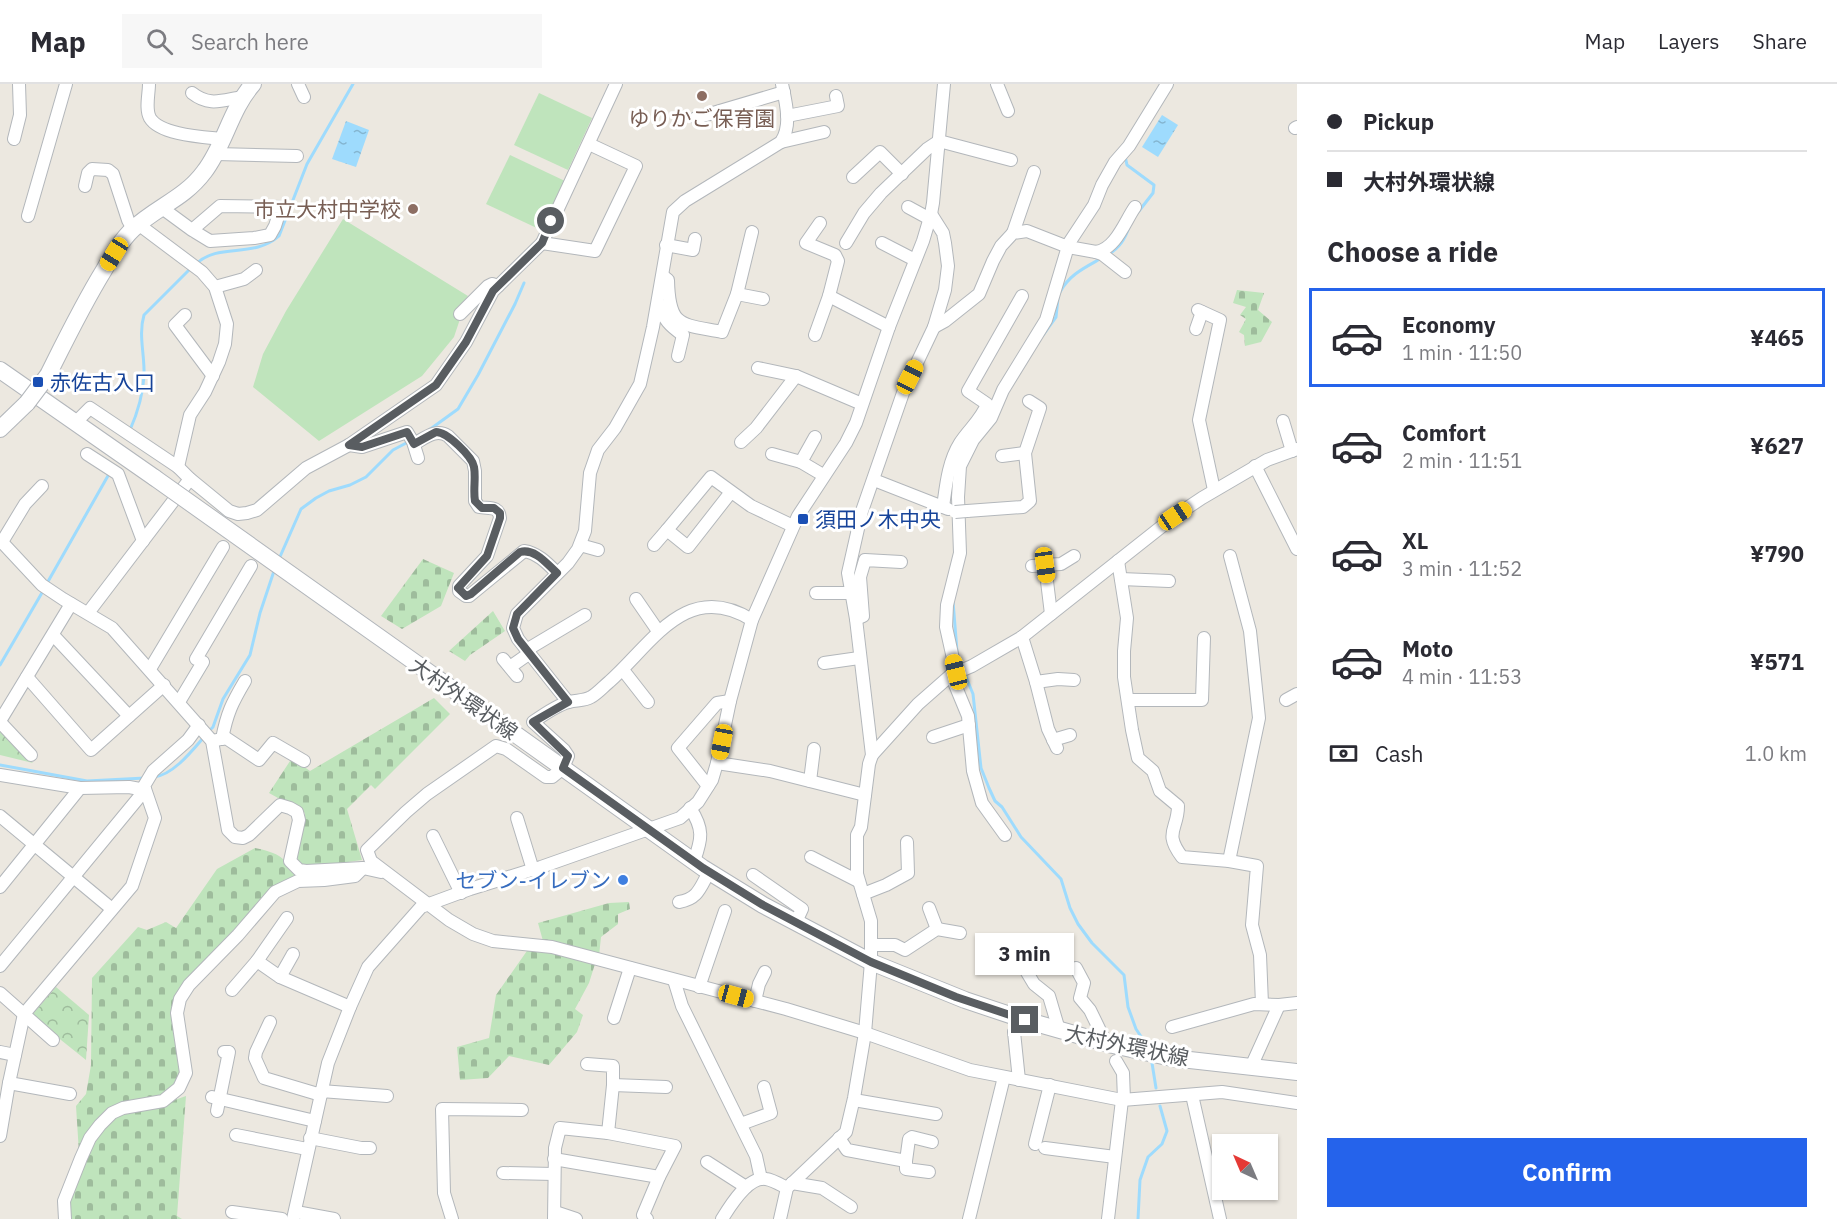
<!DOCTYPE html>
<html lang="en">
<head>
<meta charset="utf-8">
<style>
	:root { --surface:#fff; --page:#f7f7f7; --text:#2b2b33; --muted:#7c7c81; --line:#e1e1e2; --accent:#2563eb }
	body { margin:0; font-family:"IBM Plex Sans","Noto Sans JP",sans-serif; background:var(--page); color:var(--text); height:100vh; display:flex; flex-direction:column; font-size:22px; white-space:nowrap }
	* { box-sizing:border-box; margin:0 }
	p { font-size:20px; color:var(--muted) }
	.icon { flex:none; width:33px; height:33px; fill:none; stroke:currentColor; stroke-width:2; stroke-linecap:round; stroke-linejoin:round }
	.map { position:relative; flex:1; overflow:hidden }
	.panel { display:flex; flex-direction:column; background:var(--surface); width:540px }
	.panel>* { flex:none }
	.hud { display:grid; align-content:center; height:132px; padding:0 30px; background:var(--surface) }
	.needle { width:39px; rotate:316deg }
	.tools { position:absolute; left:1212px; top:1050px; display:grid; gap:12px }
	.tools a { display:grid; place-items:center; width:66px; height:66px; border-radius:0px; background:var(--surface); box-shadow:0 2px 4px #0004; font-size:30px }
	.end { position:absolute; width:27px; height:27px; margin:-14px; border:8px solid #595d61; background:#fff; box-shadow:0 0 0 3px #fff }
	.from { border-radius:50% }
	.bubble { position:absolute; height:42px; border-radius:0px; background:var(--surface); box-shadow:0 2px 4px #0004; font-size:20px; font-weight:800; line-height:42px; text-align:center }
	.car { position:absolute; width:18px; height:36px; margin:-18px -9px; border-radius:8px; box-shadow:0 0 4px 2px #0007; background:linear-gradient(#f5c518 24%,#345 0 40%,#f5c518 0 76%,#345 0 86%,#f5c518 0) }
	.hud b { display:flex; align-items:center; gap:21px; height:57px; font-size:22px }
	.hud b+b { border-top:2px solid var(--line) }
	.hud i { width:15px; height:15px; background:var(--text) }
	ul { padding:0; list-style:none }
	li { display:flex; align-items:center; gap:18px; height:99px; margin:0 12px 9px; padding:0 18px; border:3px solid transparent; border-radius:0px }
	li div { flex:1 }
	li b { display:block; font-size:22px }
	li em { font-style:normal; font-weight:800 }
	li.current { border-color:var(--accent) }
	li>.icon { width:54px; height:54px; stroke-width:1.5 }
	h2 { padding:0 30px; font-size:27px; line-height:72px }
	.pay { display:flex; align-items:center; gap:15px; height:66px; padding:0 30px; font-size:22px }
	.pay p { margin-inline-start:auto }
	.cta { display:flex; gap:12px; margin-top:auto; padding:12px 30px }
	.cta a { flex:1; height:69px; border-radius:0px; background:var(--accent); color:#fff; font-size:24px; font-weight:800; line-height:69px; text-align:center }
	header { display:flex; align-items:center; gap:36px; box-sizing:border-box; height:84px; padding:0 30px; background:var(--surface); border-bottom:2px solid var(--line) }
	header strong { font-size:28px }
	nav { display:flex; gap:33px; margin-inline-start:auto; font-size:21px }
	.search { width:420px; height:54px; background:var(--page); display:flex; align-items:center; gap:15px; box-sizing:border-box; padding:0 21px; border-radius:0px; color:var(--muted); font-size:22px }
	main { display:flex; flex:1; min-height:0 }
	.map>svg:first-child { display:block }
</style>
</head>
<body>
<header>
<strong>Map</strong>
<div class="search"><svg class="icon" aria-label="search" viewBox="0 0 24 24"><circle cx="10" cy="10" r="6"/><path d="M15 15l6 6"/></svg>Search here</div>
<nav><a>Map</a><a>Layers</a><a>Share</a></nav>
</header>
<main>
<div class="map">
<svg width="1297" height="1135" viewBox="0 0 1297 1135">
	<defs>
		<pattern id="cemetery-stones" width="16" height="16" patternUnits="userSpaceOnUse" patternTransform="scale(1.5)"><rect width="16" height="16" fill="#bfe4bc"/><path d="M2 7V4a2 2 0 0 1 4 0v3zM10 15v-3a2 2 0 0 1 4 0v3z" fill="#9ebc9c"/></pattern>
		<pattern id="park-crowns" width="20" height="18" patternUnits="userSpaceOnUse" patternTransform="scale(1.5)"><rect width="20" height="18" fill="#bfe4bc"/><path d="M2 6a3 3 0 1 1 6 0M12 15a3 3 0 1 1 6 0" fill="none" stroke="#9ebc9c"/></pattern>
		<pattern id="water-ripples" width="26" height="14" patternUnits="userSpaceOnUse" patternTransform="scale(1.5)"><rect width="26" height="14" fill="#9edbfd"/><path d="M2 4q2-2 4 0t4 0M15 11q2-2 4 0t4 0" fill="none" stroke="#84b5d0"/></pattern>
	</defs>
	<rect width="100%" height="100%" fill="#ece8e0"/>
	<!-- cemetery -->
	<g fill="url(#cemetery-stones)">
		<path d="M1237 206 1264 209 1258 226 1272 238 1261 258 1245 262 1244 251 1239 248 1246 235 1240 231 1246 223 1233 219Z"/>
		<path d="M423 475 454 489 441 522 402 545 381 532Z"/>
		<path d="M493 527 505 547 470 571 465 577 449 567Z"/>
		<path d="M434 614 450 630 375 705 371 701 347 725 362 776 306 784 297 777 305 729 269 709 292 674 310 687Z"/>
		<path d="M255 764C264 766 275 768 283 775 287 779 290 786 295 791L275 803 179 914 184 989 162 1015 123 1021 79 1069 76 1022 86 1010 91 981 92 894 138 843 147 846 166 838 176 844 217 785Z"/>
		<path d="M629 818 630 825 618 830V840L601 853 599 872 543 857 538 839 609 819Z"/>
		<path d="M529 864 551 866 595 880 589 899 575 925 583 931 577 948 549 981 509 972 488 994 460 996 457 963 489 954 496 911Z"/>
		<path d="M186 1012 177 1132 182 1135H68V1120L88 1073 102 1044 112 1033 163 1020Z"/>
	</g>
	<!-- park -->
	<g fill="url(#park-crowns)">
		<path d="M0 644 33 679 0 671Z"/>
		<path d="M56 903 89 931 86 976 31 932Z"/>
	</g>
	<!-- pitch -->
	<g fill="#bfe4bc">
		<path d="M539 9 592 34 568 86 514 61Z"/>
		<path d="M510 71 565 97 541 146 486 120Z"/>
		<path d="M343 135 468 212 456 228 461 232 454 253 422 292 319 357 253 303 263 270 286 227Z"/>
	</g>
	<!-- water -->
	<g fill="url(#water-ripples)">
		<path d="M1162 31 1178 41 1158 73 1142 63Z"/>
		<path d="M346 37 369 46 356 83 332 75Z"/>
	</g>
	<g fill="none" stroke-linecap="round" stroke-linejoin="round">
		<!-- stream -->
		<g stroke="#9edbfd" stroke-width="3">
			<path d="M1125 72 1127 81 1154 101 1153 109 1139 127"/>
			<path d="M1109 170C1120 163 1125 155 1129 143"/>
			<path d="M196 180C219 158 253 175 279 152L307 80 353 0"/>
			<path d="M1060 208C1069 191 1084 184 1100 175"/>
			<path d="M1043 251 1056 233 1058 214"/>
			<path d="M130 346C137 330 143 309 144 292 145 271 138 251 144 231L191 184"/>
			<path d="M429 346 458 325 478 291 515 220 524 199"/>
			<path d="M279 475 301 425 316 414 329 407 350 401 366 393 393 366 410 357"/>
			<path d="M46 501 109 390"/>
			<path d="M953 517 957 567"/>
			<path d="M0 581 43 507"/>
			<path d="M964 588 973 610 981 684 989 704 995 717 1002 723 1021 753 1061 795 1070 824 1078 840 1092 859 1124 891 1128 923 1136 945 1144 957"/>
			<path d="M208 648 213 643 223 615 250 571 260 529 274 487"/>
			<path d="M0 681 87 697 145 694"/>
			<path d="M154 693C173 691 192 667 204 653"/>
			<path d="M1152 979 1156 1004"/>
			<path d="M1138 1135 1140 1096 1148 1073 1162 1060 1167 1047 1160 1022"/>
		</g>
		<defs>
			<g id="street">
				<path d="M149 0C149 10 145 25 150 34 160 51 204 53 222 55"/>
				<path d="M298 0 304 13"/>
				<path d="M997 0 1008 27"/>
				<path d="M192 9C210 23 222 16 243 13"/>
				<path d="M787 32 838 22 836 12"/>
				<path d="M696 34 784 8"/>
				<path d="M1295 44 1297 43"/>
				<path d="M14 55 20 31 19 0"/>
				<path d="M939 57 1011 76"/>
				<path d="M781 58 824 48"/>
				<path d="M216 70 297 72"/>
				<path d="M853 93 880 68 902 90"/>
				<path d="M85 102 88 89 92 85 108 86 113 90 128 136 133 145"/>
				<path d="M908 123 930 135"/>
				<path d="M162 124 192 146 220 122 281 123 275 142 270 151 254 154 210 157 192 146"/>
				<path d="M28 132 66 0"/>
				<path d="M138 140 202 188 215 203 227 240 225 260 219 278 205 308 190 331 178 383"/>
				<path d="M1013 149 1034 88"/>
				<path d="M542 159 595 167 636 82 589 60"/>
				<path d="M846 159 864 129 881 109 927 65 939 57"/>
				<path d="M882 159 915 176"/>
				<path d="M666 161 693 166 695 155"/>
				<path d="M1096 168C1116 165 1125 137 1135 123"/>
				<path d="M663 192 668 196C669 244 681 240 722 248L737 210 752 148"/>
				<path d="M215 203 244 195 256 186"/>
				<path d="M737 210 763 215"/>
				<path d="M829 212 889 243"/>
				<path d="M659 220C663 235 670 242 683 251L678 272"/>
				<path d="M1198 226 1220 236 1199 336 1214 406"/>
				<path d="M460 230 488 202 492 200 498 202"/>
				<path d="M185 231 175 241 213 292"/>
				<path d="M934 243 945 237 979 210 993 177 1001 162 1013 149 1027 147 1068 163 1096 168 1102 170 1125 188"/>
				<path d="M1196 245 1202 228"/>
				<path d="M815 251 829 212 838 177 835 171 806 159 820 139"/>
				<path d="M758 284 796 292 862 320"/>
				<path d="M1283 337 1292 367"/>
				<path d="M76 338 90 324 178 383 190 395 229 427 238 430 247 429 257 426 306 384 349 361 436 301 466 258 493 207 542 159 616 0"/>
				<path d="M815 353 801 378 823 391"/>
				<path d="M741 358 756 344 796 292"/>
				<path d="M414 360C425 354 436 344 448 352L473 377 475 387V417L479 423C488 425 499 421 500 434L487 472 459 502V507L466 512H469L524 467C538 469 548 480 557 489"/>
				<path d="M349 361 362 363 407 348 413 358 418 374"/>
				<path d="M87 370 118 390 143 457"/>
				<path d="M772 370 801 378"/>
				<path d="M1002 372 1025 369"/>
				<path d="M1255 382 1297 465"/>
				<path d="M874 396 948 425"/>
				<path d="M731 408 688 463 667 446 711 393 751 422 793 442"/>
				<path d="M943 423C946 402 948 378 960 359 969 345 982 335 987 320L968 307 1022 212"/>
				<path d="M967 427 1023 423 1030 417 1025 369 1040 324 1029 317"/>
				<path d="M0 456 42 501 63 515 112 544 212 657 228 746 235 753 243 754 249 751 280 721 290 724 297 728 299 736 290 777 299 786 306 787 363 784 381 788"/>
				<path d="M2 458 25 420 42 402"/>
				<path d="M580 461 598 466"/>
				<path d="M654 461 667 446"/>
				<path d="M1118 477 1127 534 1124 567V593L1132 646 1138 674 1153 687 1160 707 1178 722C1178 746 1163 748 1182 773L1229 777 1257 782 1252 841 1260 871 1262 920"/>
				<path d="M1032 482 1045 481"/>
				<path d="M1121 495 1169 497"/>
				<path d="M816 509H850"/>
				<path d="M636 515 658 547"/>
				<path d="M88 529 190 395"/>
				<path d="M1051 530 1045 481 1061 480 1074 472"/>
				<path d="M856 535 863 532 860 493 865 476 901 478"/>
				<path d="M752 536C686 495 652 560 609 598 603 603 597 610 591 613 584 617 576 616 569 618 557 621 543 631 533 638L564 666 568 672 563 684 552 693H546L506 665 496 662 427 710 406 728 367 766 371 777 449 836 473 850 493 857 552 863 786 925 865 949 970 986 1122 1016 1222 1008 1297 1019"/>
				<path d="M53 551 129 632"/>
				<path d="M1022 553 1036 598 1058 595 1074 596"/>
				<path d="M528 565 585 531"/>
				<path d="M503 575 517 592"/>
				<path d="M824 579 859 574"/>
				<path d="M510 583 530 569"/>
				<path d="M150 585 223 463"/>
				<path d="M623 586 648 618"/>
				<path d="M956 588 946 543 947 521 960 469 958 413 960 382 973 356 991 334 1003 306 1046 236 1069 159 1094 121 1102 101 1115 78 1129 62 1167 0"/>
				<path d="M951 591 968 632 973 687 982 719 1005 751"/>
				<path d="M27 593 91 666 164 601"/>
				<path d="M1036 598 1048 645 1057 664"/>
				<path d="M1128 616H1202L1204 554"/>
				<path d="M1286 616 1297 610"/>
				<path d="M179 618 203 578 196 575 251 482"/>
				<path d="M568 618 518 555 513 544 517 530 568 479 578 465 585 447 590 389 598 366 615 344 640 300 653 243 673 128 685 117 781 58C792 42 786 19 782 0"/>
				<path d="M0 637 71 520"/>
				<path d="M0 638 31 671"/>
				<path d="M933 653 969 641"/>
				<path d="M222 655C227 629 232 619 245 597"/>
				<path d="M1053 656 1070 651"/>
				<path d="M212 657 226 654 259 676 273 659 304 677"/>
				<path d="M872 671 918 620 951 591 972 582 1022 553 1175 432 1202 414 1267 376 1297 365"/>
				<path d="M717 679 770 687 865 711"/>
				<path d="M0 691 80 704 129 703 145 706"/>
				<path d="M810 697 814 665"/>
				<path d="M708 702 678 664 717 619 730 617"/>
				<path d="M690 724C704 745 702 755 694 777"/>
				<path d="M0 732 112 825"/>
				<path d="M517 734 533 786"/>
				<path d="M433 752 461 809"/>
				<path d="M811 773 858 797"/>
				<path d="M1229 777 1259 634 1250 547 1230 472"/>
				<path d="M753 791 802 825 796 838"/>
				<path d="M0 803 80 704"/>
				<path d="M863 810 886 801 908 789 907 758"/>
				<path d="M679 818C698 815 700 804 709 788"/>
				<path d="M929 824 937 845"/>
				<path d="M871 861H895L905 866 937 845 960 849"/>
				<path d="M1012 863 1034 900 1049 912 1059 946"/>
				<path d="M257 877 280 893 350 923"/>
				<path d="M0 882 145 706"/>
				<path d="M1076 884 1084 899 1080 914 1090 926 1106 959"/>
				<path d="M280 893 293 870"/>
				<path d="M674 896 682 922 756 1072 761 1095"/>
				<path d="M699 903 725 827"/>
				<path d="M232 906 257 877 287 834"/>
				<path d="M0 909 53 956"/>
				<path d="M755 917 759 900 765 888"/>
				<path d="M614 934 630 884"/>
				<path d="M270 938 256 968 255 974 264 994 321 1011"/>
				<path d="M1172 943 1254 920 1279 921 1297 919"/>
				<path d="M1014 948 1019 996"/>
				<path d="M0 968 15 971"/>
				<path d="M1116 977 1123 989 1124 1016"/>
				<path d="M587 980 613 982V1001L608 1049"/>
				<path d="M1251 983 1279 921"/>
				<path d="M9 999 70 1010"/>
				<path d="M613 1001 666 1003"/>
				<path d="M321 1007 387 1012"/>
				<path d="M1192 1011 1220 1135"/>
				<path d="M212 1013 315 1037"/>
				<path d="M854 1016 936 1030"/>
				<path d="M217 1027 229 968H224"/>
				<path d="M741 1040 771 1029 764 1003"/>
				<path d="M236 1051 307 1065"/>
				<path d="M0 1052 9 999 24 930 132 802 155 734 144 702 153 687 188 656 199 641"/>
				<path d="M310 1054 361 1064H370"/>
				<path d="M839 1054 847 1066 906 1077 909 1055 912 1053 932 1058"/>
				<path d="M1035 1060 1050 1001"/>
				<path d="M1045 1064 1115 1073"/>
				<path d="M554 1075 659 1093"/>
				<path d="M906 1077V1085L929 1088"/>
				<path d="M707 1078 746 1103"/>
				<path d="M503 1089 554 1090"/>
				<path d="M792 1099 822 1104 851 1123"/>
				<path d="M232 1128 282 1135"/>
				<path d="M296 1128 334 1135"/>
				<path d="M555 1128 576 1135"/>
				<path d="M65 1135 64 1117 81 1074 90 1054 100 1041 112 1029 123 1024 163 1017 179 1004 186 989 177 929 180 915 189 901 238 851 275 808 298 797 324 796 355 792 363 784"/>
				<path d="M293 1135 328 979 350 923 368 883 421 823 470 805 541 783 680 734 698 718 712 696 717 679 730 617 752 536 798 432 846 359 856 339 889 243 923 157 931 130 933 119 944 0"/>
				<path d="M452 1135 444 1109 442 1025 522 1026"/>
				<path d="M554 1135 555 1064 560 1044 608 1049 675 1062 659 1093 643 1131 647 1135"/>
				<path d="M722 1135C730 1122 748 1092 766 1095 773 1096 781 1101 787 1104"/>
				<path d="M780 1135 787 1104 846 1048 854 1014 865 949 871 878V837L857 790V751L861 743 869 680 872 671 856 535 848 489 862 427 904 306 934 243 945 206 948 182 945 159 943 149 931 130"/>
				<path d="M969 1135 1004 993"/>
				<path d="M1108 1135 1122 1016"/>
			</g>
			<g id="secondary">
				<path d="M0 286 155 394"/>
				<path d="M48 291C66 255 83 220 104 186 112 172 121 156 133 145 156 123 184 115 204 88 225 61 230 26 253 0"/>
				<path d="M0 345 27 319"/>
				<path d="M420 582 703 784 763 821 871 878 965 916 1025 936 1113 961 1172 974 1297 988"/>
			</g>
		</defs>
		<!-- street casing -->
		<use href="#street" stroke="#b3b7bb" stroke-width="14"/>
		<!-- secondary casing -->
		<use href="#secondary" stroke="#b2b6bb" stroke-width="18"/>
		<!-- street -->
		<use href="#street" stroke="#fff" stroke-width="12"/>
		<!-- secondary -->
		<use href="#secondary" stroke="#fff" stroke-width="16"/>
		<defs>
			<path id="street-bridge" d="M955 428 967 427"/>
			<g id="secondary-bridge">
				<path d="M27 319 48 291"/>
				<path d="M155 394 420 582"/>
			</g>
		</defs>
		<!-- street-bridge casing -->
		<use href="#street-bridge" stroke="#b3b7bb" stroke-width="14" stroke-linecap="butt"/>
		<!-- secondary-bridge casing -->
		<use href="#secondary-bridge" stroke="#b2b6bb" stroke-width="18" stroke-linecap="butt"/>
		<!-- street-bridge -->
		<use href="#street-bridge" stroke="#fff" stroke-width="12"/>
		<!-- secondary-bridge -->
		<use href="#secondary-bridge" stroke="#fff" stroke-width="16"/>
	</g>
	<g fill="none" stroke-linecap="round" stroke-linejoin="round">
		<!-- route -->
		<path stroke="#595d61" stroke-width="8" d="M551 137 542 159 493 207 466 258 436 301 349 361 362 363 407 348 414 360 436 348C447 348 472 372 474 383 476 394 473 406 475 417L482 424H494L500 429V434L487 472 458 504 466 512 471 510 520 468C535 464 547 480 557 489L517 530 513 544 518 555 568 618 533 638 568 672 563 684 703 784 763 821 871 878 956 913 1025 936"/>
	</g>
	<!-- markers -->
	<g fill="#8d6e63" stroke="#fff" stroke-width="2">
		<circle cx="702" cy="12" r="6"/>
		<circle cx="413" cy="125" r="6"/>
	</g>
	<g fill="#1a4fb4" stroke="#fff" stroke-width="2">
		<rect x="32" y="292" width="12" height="12" rx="3"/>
		<rect x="797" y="429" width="12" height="12" rx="3"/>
	</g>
	<circle fill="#3f7fe0" stroke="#fff" stroke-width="2" cx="623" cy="796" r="6"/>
	<g text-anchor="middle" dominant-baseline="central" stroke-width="6" stroke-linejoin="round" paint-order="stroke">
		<!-- education labels -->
		<g font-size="21" fill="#785e54" stroke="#fff">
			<text x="702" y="34">ゆりかご保育園</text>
			<text x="401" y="125" text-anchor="end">市立大村中学校</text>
		</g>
		<!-- transit labels -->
		<g font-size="21" fill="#164399" stroke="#fff" text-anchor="start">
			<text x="50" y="298">赤佐古入口</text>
			<text x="815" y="435">須田ノ木中央</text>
		</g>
		<!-- street labels -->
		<g font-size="21" fill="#595d61" stroke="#fff">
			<text transform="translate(464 614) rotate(35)">大村外環状線</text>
			<text transform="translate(1127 961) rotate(12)">大村外環状線</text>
		</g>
		<!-- shop labels -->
		<g font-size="21" fill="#366cbe" stroke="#fff" text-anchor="end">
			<text x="611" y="796">セブン-イレブン</text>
		</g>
	</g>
</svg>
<div class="tools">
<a><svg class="needle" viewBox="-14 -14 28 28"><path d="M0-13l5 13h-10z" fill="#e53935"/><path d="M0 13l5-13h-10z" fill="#7c7c81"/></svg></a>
</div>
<i class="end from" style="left:551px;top:137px"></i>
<i class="end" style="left:1025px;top:936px"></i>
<div class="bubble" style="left:975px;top:849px;width:99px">3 min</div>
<i class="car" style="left:114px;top:170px;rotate:212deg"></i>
<i class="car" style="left:910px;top:293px;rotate:27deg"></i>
<i class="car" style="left:1175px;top:432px;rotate:56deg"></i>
<i class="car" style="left:1045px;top:481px;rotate:172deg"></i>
<i class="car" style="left:956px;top:588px;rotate:346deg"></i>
<i class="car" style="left:722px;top:658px;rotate:191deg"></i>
<i class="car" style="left:736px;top:912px;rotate:105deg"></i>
</div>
<section class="panel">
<div class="hud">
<b><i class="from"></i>Pickup</b>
<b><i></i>大村外環状線</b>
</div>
<h2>Choose a ride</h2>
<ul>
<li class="current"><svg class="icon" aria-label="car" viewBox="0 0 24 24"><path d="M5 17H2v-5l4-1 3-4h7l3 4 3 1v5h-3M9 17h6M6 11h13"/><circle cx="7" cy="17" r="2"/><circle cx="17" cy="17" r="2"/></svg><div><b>Economy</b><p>1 min · 11:50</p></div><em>¥465</em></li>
<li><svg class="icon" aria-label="car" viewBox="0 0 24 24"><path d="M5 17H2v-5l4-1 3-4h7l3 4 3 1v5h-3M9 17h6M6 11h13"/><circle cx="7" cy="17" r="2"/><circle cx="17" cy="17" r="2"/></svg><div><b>Comfort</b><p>2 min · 11:51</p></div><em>¥627</em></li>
<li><svg class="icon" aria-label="car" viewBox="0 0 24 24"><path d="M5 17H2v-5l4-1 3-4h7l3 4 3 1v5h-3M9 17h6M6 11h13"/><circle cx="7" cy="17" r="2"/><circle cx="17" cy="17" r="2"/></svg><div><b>XL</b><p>3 min · 11:52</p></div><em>¥790</em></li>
<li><svg class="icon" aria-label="car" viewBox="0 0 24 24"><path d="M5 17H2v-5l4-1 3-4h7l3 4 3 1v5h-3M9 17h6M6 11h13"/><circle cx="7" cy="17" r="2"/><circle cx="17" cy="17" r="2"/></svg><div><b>Moto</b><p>4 min · 11:53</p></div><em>¥571</em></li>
</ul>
<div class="pay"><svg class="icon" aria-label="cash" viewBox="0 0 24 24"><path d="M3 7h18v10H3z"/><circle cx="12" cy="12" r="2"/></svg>Cash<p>1.0 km</p></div>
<div class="cta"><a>Confirm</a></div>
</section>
</main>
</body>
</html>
